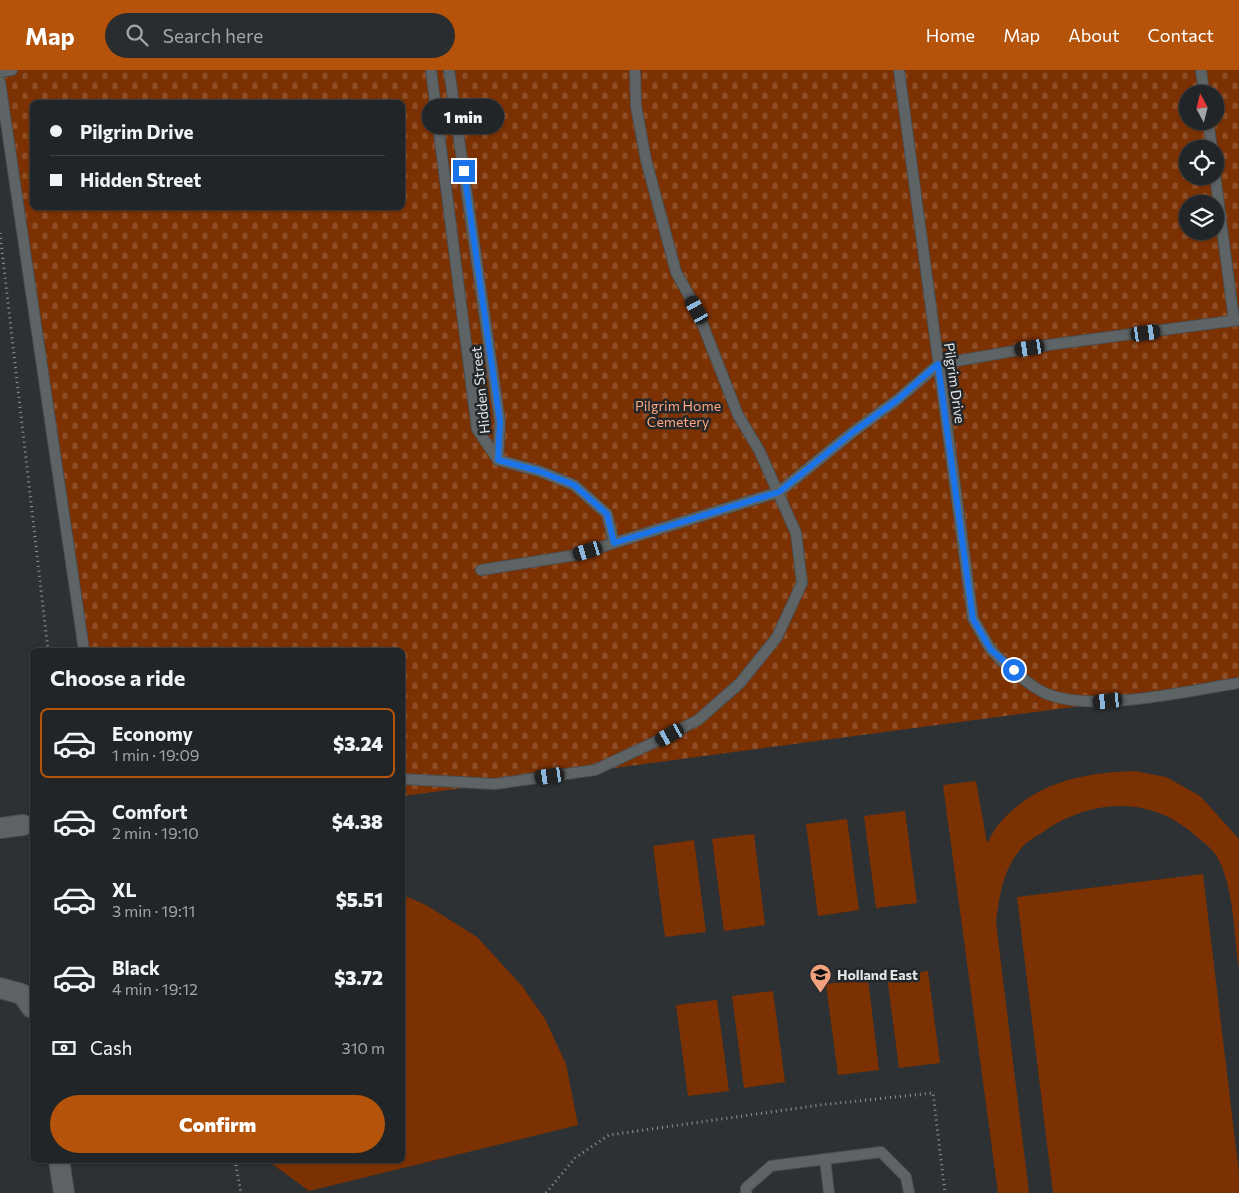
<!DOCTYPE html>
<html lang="en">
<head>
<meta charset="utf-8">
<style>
	:root { --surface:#222527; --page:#2a2d2f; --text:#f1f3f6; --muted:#a2a5a7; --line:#3f4244; --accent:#b45309 }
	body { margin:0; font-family:Commissioner,sans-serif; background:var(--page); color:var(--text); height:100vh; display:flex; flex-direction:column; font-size:19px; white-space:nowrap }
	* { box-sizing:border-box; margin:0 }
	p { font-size:16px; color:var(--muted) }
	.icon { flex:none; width:28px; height:28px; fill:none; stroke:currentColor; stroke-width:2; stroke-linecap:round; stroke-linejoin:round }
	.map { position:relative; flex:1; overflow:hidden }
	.sheet { position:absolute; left:30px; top:578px; width:375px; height:515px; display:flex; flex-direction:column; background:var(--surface); border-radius:8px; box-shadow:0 1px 4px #0004,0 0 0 1px var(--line) }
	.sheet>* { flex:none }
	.top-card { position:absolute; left:30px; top:30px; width:375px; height:110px; border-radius:8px; box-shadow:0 1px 4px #0004,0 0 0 1px var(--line); display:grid; align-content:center; height:110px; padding:0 20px; background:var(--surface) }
	.needle { width:32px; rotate:353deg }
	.controls { position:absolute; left:1179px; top:15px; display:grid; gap:10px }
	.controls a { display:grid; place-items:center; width:45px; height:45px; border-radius:50%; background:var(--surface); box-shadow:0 1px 4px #0004,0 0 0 1px var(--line); font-size:25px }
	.end { position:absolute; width:22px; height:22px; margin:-11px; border:6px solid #1a73e8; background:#fff; box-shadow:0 0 0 2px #fff }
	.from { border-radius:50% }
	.bubble { position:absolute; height:35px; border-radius:18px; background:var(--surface); box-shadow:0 1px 4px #0004,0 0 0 1px var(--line); font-size:16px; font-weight:800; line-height:35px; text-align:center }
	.car { position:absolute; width:15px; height:30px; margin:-15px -8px; border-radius:6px; box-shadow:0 0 4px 1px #0007; background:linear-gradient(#222 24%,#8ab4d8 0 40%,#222 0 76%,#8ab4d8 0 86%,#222 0) }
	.top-card b { display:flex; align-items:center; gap:18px; height:48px; font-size:19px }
	.top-card b+b { border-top:1px solid var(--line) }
	.top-card i { width:12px; height:12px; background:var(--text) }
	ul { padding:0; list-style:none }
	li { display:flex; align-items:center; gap:15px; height:70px; margin:0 10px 8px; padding:0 10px; border:2px solid transparent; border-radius:8px }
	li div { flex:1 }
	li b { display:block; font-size:19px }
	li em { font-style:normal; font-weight:800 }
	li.current { border-color:var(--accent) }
	li>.icon { width:45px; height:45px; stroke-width:1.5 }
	h2 { padding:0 20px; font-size:22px; line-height:60px }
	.pay { display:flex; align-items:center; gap:12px; height:55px; padding:0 20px; font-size:19px }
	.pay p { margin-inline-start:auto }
	.primary-button { display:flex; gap:10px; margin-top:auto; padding:10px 20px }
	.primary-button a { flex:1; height:58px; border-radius:30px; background:var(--accent); color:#fff; font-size:20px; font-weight:800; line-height:58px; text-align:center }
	header { display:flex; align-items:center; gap:30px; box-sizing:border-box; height:70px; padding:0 25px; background:var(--accent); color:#fff }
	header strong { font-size:24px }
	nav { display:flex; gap:28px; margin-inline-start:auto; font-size:18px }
	.search { width:350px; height:45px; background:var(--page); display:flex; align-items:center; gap:12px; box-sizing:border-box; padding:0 18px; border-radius:28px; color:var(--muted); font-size:19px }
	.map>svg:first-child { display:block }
</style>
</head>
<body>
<header>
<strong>Map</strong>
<div class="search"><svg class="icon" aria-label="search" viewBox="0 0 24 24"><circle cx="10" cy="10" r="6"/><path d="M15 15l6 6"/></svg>Search here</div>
<nav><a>Home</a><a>Map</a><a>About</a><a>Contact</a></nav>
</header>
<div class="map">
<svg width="1239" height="1123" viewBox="0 0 1239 1123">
	<defs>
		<pattern id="cemetery-stones" width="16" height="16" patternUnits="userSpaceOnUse" patternTransform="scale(1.25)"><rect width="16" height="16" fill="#7c3103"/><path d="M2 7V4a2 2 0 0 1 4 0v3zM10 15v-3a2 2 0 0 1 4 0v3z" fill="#8e4f28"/></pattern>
	</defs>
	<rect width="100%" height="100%" fill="#2d3134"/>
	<!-- cemetery -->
	<path fill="url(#cemetery-stones)" fill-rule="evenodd" d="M0 0H1239V615L403 726 402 580H79L0 20ZM1188 24H1215V51H1188ZM32 32H402V138H32ZM1188 79H1215V106H1188ZM1188 134H1215V161H1188Z"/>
	<!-- pitch -->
	<g fill="#7c3103">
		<path d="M1134 701 1166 707 1200 726 1239 769V900C1234 866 1234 814 1216 785 1211 778 1203 772 1197 767 1152 725 1091 728 1043 762 1037 766 1029 770 1024 775 1003 798 1000 823 996 852L1029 1123H998L943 715 976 711 987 773C991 767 994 759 999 754 1035 712 1082 703 1134 701Z"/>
		<path d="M905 741 917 833 876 838 864 746Z"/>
		<path d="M847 749 859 840 818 846 806 754Z"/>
		<path d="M754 764 765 855 724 861 712 769Z"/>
		<path d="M694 770 706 862 665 867 653 776Z"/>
		<path d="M1203 804 1239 1103V1123H1053L1017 827Z"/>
		<path d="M403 825 426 835 477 867 522 916 545 949 566 994 578 1055 309 1121 267 1090H402Z"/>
		<path d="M928 901 940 993 899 998 887 906Z"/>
		<path d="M868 909 879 1000 838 1005 826 914Z"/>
		<path d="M773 921 785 1012 744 1018 732 926Z"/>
		<path d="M717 930 729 1021 688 1026 676 935Z"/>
	</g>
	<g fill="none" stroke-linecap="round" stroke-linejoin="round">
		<defs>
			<g id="service">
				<path d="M431 0 477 359 498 390"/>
				<path d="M449 0 500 352 498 390"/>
				<path d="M899 0 973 549C979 558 984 569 990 578 1000 591 1032 618 1047 624 1096 643 1186 621 1239 613"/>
				<path d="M1201 0 1204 24"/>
				<path d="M0 2 12 0"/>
				<path d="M0 12 84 580"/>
				<path d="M1208 51 1212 79"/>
				<path d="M1215 105 1234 250"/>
				<path d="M498 390 539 401 574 415 607 444 614 473 779 422 853 362 897 330 939 294 1048 275 1239 250"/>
				<path d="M481 500 576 485 614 473"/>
				<path d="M402 709 495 714 595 700 655 672 698 650 740 613 777 567 802 513 796 463 759 380 738 345 697 240 676 202 646 90 636 36 635 0"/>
				<path d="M825 1089 829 1123"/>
				<path d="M746 1123V1118L771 1096 881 1082 906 1107 909 1123"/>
			</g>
			<g id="minor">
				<path d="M0 758 23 755"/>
				<path d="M0 918 22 924 32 938"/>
				<path d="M59 1090 64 1123"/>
			</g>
		</defs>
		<!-- service casing -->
		<use href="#service" stroke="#4b4e50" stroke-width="12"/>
		<!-- minor casing -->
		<use href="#minor" stroke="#4b4e50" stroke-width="22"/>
		<!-- path -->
		<g stroke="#919597" stroke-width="3" stroke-dasharray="1 4" stroke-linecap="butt">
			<path d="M0 163 48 580"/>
			<path d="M235 1090 241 1123"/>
			<path d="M546 1123 575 1088 609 1065 820 1035 933 1023 945 1123"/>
		</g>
		<!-- service -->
		<use href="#service" stroke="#5e6466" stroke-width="10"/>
		<!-- minor -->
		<use href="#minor" stroke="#5e6466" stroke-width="20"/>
	</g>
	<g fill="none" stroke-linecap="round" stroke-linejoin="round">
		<!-- route -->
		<path stroke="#1a73e8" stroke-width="6" d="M464 101 500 352 498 390 539 401 574 415 607 444 614 473 779 422 853 362 897 330 938 294 973 549 991 580 1014 600"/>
	</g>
	<!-- icons -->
	<defs>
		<symbol id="school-pin" viewBox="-11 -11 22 30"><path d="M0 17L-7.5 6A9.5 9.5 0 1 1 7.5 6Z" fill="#f1a17d" stroke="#23272a"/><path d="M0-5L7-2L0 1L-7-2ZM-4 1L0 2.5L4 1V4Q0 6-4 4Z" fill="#111"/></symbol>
	</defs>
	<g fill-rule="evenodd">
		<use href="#school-pin" x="808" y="892" width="25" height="34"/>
	</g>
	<g text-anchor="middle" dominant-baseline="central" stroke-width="5" stroke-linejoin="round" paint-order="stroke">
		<!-- street labels -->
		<g font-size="14" fill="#e3e6e8" stroke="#23272a">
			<text transform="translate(955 313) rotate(82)">Pilgrim Drive</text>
			<text transform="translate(480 320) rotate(-96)">Hidden Street</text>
		</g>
		<!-- park labels -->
		<g font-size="14" fill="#ffa67e" stroke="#23272a">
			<text x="678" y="335">Pilgrim Home<tspan x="678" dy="16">Cemetery</tspan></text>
		</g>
		<!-- poi labels -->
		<g font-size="14" font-weight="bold" fill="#e3e6e8" stroke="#23272a" text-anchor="start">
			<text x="837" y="904">Holland East</text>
		</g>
	</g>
</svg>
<div class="controls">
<a><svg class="needle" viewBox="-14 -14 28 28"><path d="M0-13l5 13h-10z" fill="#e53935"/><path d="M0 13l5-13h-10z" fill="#a2a5a7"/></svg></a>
<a><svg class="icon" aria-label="locate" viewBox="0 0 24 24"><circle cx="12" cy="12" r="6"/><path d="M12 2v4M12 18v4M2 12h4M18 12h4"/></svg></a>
<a><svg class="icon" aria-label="layers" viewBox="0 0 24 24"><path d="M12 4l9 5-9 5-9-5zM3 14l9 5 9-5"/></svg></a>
</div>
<i class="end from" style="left:1014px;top:600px"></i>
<i class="end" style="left:464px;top:101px"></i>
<div class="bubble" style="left:422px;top:29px;width:82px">1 min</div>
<i class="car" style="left:697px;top:240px;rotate:331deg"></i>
<i class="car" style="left:1146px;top:263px;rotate:82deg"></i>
<i class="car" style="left:1030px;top:278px;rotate:261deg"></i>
<i class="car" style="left:588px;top:481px;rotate:253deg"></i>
<i class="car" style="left:1108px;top:631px;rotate:264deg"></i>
<i class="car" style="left:670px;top:665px;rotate:241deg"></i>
<i class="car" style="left:550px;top:706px;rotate:262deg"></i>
<div class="top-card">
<b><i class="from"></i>Pilgrim Drive</b>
<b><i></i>Hidden Street</b>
</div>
<section class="sheet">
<h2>Choose a ride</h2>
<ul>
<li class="current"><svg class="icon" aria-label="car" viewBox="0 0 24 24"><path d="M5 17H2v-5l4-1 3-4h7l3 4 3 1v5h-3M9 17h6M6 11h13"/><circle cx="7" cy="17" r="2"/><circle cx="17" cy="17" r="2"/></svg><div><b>Economy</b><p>1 min · 19:09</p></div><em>$3.24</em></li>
<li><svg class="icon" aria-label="car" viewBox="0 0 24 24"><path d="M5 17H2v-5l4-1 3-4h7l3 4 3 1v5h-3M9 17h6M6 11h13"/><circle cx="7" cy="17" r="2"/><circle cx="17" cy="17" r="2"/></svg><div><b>Comfort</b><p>2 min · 19:10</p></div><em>$4.38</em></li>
<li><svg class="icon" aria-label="car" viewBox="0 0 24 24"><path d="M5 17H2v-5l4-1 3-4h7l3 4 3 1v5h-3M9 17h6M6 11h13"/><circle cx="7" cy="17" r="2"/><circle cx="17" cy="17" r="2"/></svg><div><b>XL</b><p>3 min · 19:11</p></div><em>$5.51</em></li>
<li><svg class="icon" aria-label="car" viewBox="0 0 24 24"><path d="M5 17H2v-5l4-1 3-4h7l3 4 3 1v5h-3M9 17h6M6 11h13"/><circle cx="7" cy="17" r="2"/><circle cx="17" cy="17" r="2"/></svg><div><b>Black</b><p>4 min · 19:12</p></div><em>$3.72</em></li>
</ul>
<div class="pay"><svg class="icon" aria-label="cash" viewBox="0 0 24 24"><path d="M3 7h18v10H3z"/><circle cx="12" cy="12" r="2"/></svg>Cash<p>310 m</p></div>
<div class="primary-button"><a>Confirm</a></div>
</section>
</div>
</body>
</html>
